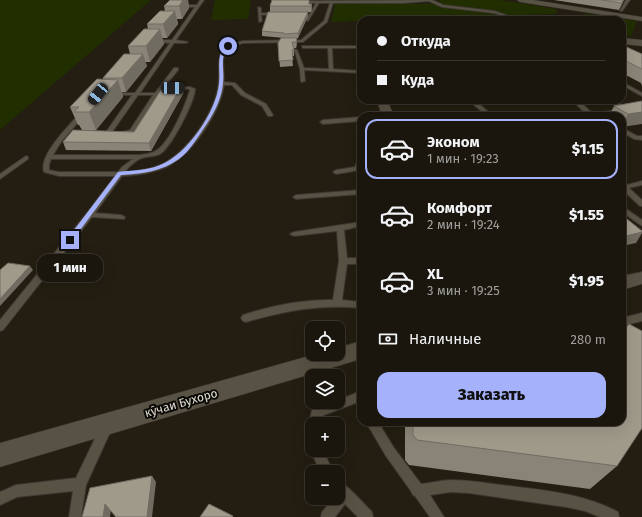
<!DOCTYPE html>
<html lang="ru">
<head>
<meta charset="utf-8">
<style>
	:root { --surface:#1a160d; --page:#231f16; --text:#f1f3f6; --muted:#9f9f9d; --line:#38352e; --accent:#a6b1fc }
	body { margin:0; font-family:"Fira Sans",sans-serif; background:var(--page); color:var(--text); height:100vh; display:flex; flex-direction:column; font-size:15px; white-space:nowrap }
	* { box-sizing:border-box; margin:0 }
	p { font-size:13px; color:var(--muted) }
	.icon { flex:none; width:22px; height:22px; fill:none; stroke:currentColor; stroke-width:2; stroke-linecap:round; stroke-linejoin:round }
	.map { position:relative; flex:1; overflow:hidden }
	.side { position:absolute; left:357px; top:112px; width:269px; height:314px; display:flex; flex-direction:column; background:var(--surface); border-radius:12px; box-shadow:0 4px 16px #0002,0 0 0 1px var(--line) }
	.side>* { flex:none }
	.top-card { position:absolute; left:357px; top:16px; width:269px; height:88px; border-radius:12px; box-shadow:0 4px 16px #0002,0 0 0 1px var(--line); display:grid; align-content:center; height:88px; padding:0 20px; background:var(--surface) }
	.buttons { position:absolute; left:305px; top:321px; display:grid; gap:8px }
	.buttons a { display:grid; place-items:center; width:40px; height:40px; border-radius:8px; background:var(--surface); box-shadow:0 4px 16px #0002,0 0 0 1px var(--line); font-size:20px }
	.end { position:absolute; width:18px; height:18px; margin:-9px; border:5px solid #a6b1fc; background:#111; box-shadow:0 0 0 2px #111 }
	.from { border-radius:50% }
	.bubble { position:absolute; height:28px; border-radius:12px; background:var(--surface); box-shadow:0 4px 16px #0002,0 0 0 1px var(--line); font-size:13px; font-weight:800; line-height:28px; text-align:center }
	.car { position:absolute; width:12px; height:24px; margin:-12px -6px; border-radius:5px; box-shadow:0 0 3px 1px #0007; background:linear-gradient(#222 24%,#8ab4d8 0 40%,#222 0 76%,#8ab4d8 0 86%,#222 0) }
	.top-card b { display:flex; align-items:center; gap:14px; height:38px; font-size:15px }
	.top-card b+b { border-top:1px solid var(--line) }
	.top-card i { width:10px; height:10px; background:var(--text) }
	ul { padding:7px 0 0; list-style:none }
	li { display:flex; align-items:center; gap:12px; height:60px; margin:0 8px 6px; padding:0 12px; border:2px solid transparent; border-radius:12px }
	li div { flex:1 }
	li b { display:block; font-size:15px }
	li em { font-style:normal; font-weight:800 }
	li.on { border-color:var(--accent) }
	li>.icon { width:36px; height:36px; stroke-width:1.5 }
	.pay { display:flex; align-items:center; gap:10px; height:44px; padding:0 20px; font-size:15px }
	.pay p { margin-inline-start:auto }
	.primary-button { display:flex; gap:8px; margin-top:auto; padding:8px 20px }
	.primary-button a { flex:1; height:46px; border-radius:12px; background:var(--accent); color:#111; font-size:16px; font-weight:800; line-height:46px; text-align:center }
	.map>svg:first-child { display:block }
</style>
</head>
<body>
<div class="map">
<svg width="642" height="517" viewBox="0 0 642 517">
	<rect width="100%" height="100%" fill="#231e11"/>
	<!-- green -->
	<g fill="#212e00">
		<path d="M0 0H151L0 130Z"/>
		<path d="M215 0H251L248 19 211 20Z"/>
		<path d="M439 0H498L557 9 556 14 458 17 449 19 361 20V21L331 22 335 4H440Z"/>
		<path d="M586 13 637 21 631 36 622 35V20H586L580 18Z"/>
	</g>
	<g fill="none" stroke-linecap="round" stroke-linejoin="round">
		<defs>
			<g id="service">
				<path d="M200 0H204L176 40 188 42 186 43H174L140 93H155L174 68H178V70L164 87H190L195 89C195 101 171 148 160 154 154 157 148 156 142 158 136 160 128 167 125 172 139 171 154 169 166 162 189 149 214 113 218 88 221 73 215 59 225 46L243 41 301 40 324 21 330 3H319L308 21 306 20 316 3H298L297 1 432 0 443 5 494 11 506 15 504 16 494 13 442 7 429 1 404 3H333L327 22 303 42 243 43 227 48 225 51 223 60 224 82 235 83 245 93 266 104 273 115 272 116H268L262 106 241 95 232 85H224C220 112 194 151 170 165 155 173 138 175 122 176L95 213 121 215 125 217 124 219 92 217 3 330 0 331V320L87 213 115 176H59L44 172C38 155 70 125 81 112L83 111 86 113 61 142 53 155H139C145 154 152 154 157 150 170 142 185 106 190 90L189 89H161L134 132 119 135V133L130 130 153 95H138L110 135 101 136 98 134 101 132H106L132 95H113L111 94V93H135L170 43 152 42 151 40H172L195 7H179L178 5H197ZM51 159H133L122 167 118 172H59L49 170V165Z"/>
				<path d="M626 0H630L622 11H620Z"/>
				<path d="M258 7 261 8V13L279 14 261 15 262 21 259 22Z"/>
				<path d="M575 16 574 18 478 20 480 19Z"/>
				<path d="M302 46H361V48H332L333 69 361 71V73L304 70 305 81 301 82 300 69 294 49 297 50 304 68 329 69 328 48H303Z"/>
				<path d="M622 82 642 93V96L622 85Z"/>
				<path d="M468 100H474L491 114 486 115Z"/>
				<path d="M572 100H578L593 114 622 109 607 100H614L627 108 642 105V109L600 116H588Z"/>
				<path d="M361 117V121L323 124 320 122 323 120Z"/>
				<path d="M622 128 637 136H642V140L634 139 622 132Z"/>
				<path d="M26 156 28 157V159L0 179V174Z"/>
				<path d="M361 157 360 170 336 174 333 172 336 170 355 167 358 159Z"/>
				<path d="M642 181V185L629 188 642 200V206H640L625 192 622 188 623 186Z"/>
				<path d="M361 190V194L296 199 293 197 296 195Z"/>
				<path d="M622 206 642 220V226L622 212Z"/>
				<path d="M361 222V226L344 230 347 258H361V264H347L342 300 361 302V308C320 304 285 311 246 322L243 321 241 318 243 315C271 306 303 299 333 300L339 261 337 231 294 236 290 234 294 232Z"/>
				<path d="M642 313V321L622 326V318Z"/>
				<path d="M359 392 361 393V401L324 415 321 417V424H312L311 428 309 424 312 410C320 405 329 402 338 402V400Z"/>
				<path d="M366 422H378L394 448 421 484C431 483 442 480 452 480 468 480 485 483 501 485 541 490 582 493 618 512L619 517H600L585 511 566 507 469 493 451 492 430 495 444 517H430L415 496 413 495 411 491 386 456Z"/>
				<path d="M106 423 110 424 112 428 86 485 81 517H69L73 491 17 497 0 505V492L16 485 76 478 102 424Z"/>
				<path d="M312 448V450H323L333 472H320L311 450Z"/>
				<path d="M338 481C349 486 363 503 372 512L373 517H358L345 504 335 517H321L322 512 334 498H338Z"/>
			</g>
			<g id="minor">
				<path d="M517 0H533L642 17V21L520 2Z"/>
				<path d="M622 38 642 40V46L622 44Z"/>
				<path d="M377 100H387L394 116H382Z"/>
				<path d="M642 272V284L622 290V276Z"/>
				<path d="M361 341V359L0 467V443L316 354H338V348Z"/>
			</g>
		</defs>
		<!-- service casing -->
		<use href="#service" stroke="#3b3730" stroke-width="2"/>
		<!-- minor casing -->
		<use href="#minor" stroke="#3b3730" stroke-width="1"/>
		<!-- service -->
		<use href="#service" fill="#585244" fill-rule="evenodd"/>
		<!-- minor -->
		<use href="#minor" fill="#585244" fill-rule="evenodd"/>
	</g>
	<!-- wall -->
	<g fill="#8a8478">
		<path d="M170 0H188L189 8 182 19H177L178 24 167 38H162L164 44 150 62H145L147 66 126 92H122L123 97 96 130H82L79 125H78L70 107 103 80V78L130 54 128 46 148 29 147 24 165 11 164 6Z"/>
		<path d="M309 0V4H312V9L311 12H308V16L298 38H297V44L296 48H294V56H292L293 66 280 67 278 43 284 38 262 36V31L270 12V6Z"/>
		<path d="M554 0H624L619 10Z"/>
		<path d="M622 45 642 54V86L641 83 622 73Z"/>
		<path d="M184 92 151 151 66 150 63 142 134 132Z"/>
		<path d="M642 101 622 127V116H609L614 106Z"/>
		<path d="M405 422H622L617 466 590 489 409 465 405 460Z"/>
	</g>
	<!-- shaded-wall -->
	<g fill="#706c61">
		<path d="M183 0H188L189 8 182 19 179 6Z"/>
		<path d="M312 4V9L311 12V6Z"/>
		<path d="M175 11 178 24 167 38 163 24Z"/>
		<path d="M308 12V16L298 38V33Z"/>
		<path d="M160 29 164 44 150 62 146 46Z"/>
		<path d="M297 38V44L296 48V42Z"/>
		<path d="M143 54 147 66 126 92 122 78Z"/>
		<path d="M118 80 123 97 96 130 89 112Z"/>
		<path d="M182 85 184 92 151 151 149 143Z"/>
		<path d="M642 112V124L622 127 628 114Z"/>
		<path d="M642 232V233L636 243 622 246V237Z"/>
		<path d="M30 266 33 270 0 306V299Z"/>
		<path d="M152 476 156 482 152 517H147Z"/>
		<path d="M105 504 111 509 110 517H103Z"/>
	</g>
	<!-- building -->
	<g fill="#a09a8b" stroke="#706c61">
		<path d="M170 0H183L179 6H164Z"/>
		<path d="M272 0H309V4H312L311 6H270Z"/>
		<path d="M601 0H623L622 3Z"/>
		<path d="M160 11H175L163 24H147Z"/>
		<path d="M268 12H308L298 33 284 34V33L262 31Z"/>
		<path d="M144 29H160L146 46H128Z"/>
		<path d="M281 38H297L296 42H292L294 50H292L293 60 279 61 278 43Z"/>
		<path d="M622 45 642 54V69L622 59Z"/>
		<path d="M124 54H143L122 78H103Z"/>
		<path d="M97 79 118 80 89 112H74L79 107H70Z"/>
		<path d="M164 85H182L149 143 63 142 73 130 134 132Z"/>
		<path d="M642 101V112L628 114 614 106Z"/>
		<path d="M622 215 642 231V232L622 237Z"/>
		<path d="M8 263 30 266 0 299V270Z"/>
		<path d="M629 324 642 331V428L617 466 417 440 413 435V422H622V333Z"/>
		<path d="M152 476 147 517H116L105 504 103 517H82L90 488Z"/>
		<path d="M209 504 233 516 232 517H200Z"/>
	</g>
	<!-- route -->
	<path fill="#a6b1fc" d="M227 45 229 46C219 55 225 70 223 83 222 99 213 115 204 128 197 138 190 151 179 159 163 171 141 174 121 175L72 241H68V238L118 172C132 170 146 171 160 165 187 155 217 111 219 83 221 70 215 54 227 45Z"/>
	<g text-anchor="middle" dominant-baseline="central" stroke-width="4" stroke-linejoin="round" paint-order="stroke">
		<!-- near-street labels -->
		<g font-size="12" fill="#e1ddd5" stroke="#0a0804">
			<text transform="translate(181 403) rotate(-16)">кӯчаи Бухоро</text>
		</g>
	</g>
</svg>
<div class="buttons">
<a><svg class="icon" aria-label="locate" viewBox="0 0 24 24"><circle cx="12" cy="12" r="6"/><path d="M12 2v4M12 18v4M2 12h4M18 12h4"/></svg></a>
<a><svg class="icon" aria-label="layers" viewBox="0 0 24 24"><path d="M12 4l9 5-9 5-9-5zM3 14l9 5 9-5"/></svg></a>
<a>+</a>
<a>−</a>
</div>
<i class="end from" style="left:228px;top:46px"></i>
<i class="end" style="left:70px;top:240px"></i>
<div class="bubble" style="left:37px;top:254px;width:66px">1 мин</div>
<i class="car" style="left:173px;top:88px;rotate:90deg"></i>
<i class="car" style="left:98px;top:94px;rotate:219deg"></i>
<div class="top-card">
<b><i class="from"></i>Откуда</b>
<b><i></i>Куда</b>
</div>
<section class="side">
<ul>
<li class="on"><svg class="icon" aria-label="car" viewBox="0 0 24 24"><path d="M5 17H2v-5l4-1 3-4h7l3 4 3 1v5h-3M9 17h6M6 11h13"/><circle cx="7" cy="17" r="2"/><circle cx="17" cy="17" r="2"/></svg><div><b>Эконом</b><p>1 мин · 19:23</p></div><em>$1.15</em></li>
<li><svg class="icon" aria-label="car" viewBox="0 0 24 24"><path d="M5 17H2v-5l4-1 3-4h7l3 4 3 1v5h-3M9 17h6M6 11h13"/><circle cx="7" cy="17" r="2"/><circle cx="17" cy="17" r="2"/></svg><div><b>Комфорт</b><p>2 мин · 19:24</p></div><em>$1.55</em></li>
<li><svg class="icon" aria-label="car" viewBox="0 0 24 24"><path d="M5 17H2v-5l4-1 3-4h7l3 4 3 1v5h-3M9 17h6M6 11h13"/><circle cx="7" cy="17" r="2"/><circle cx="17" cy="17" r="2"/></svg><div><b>XL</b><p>3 мин · 19:25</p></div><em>$1.95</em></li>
</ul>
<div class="pay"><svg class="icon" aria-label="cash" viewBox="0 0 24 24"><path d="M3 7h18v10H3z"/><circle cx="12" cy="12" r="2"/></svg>Наличные<p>280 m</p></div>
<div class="primary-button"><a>Заказать</a></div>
</section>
</div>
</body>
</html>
